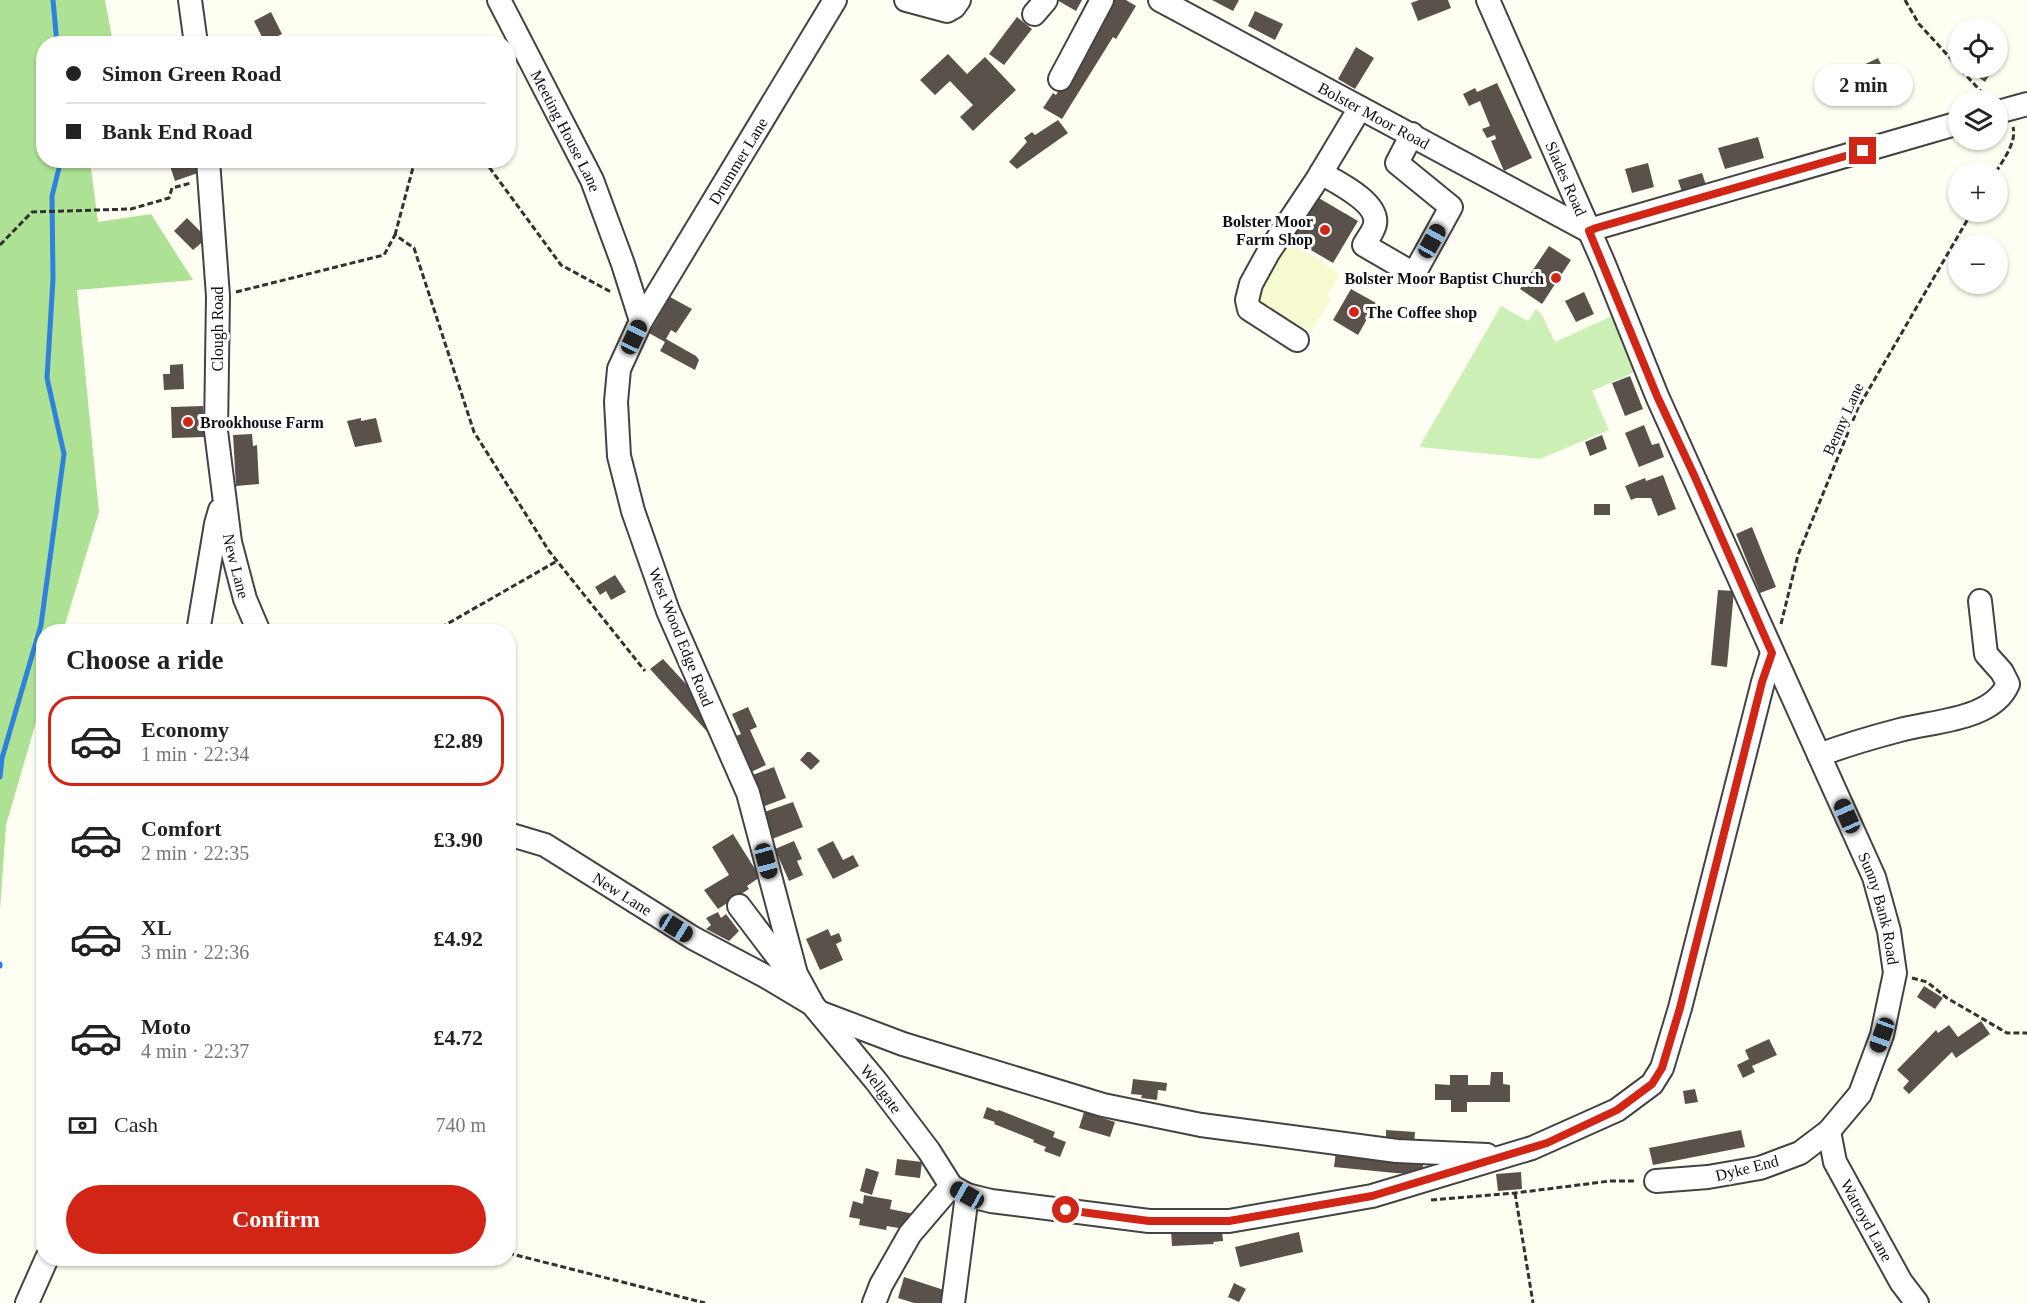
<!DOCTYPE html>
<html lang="en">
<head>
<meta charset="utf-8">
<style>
	:root { --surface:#fff; --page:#f6f6f6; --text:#222; --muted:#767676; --line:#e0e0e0; --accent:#d12516 }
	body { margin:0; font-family:"Times New Roman",serif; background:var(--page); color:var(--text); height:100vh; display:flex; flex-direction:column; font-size:22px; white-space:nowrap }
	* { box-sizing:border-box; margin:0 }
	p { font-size:20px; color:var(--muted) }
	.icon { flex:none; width:33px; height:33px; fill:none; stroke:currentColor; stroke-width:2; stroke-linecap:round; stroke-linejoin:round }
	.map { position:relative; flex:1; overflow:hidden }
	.panel { position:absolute; left:36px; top:624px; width:480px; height:642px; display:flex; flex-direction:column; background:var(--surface); border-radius:24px; box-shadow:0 2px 4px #0004 }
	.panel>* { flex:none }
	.top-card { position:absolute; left:36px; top:36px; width:480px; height:132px; border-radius:24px; box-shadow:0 2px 4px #0004; display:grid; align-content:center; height:132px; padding:0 30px; background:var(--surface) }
	.controls { position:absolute; left:1948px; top:18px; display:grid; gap:12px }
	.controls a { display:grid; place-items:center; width:60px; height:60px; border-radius:50%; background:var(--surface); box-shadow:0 2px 4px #0004; font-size:30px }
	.end { position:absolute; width:27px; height:27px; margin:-14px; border:8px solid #d12516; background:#fff; box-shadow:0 0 0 3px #fff }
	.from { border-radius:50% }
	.bubble { position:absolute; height:42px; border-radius:21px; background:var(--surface); box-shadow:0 2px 4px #0004; font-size:20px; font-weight:700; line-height:42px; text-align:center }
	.car { position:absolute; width:18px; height:36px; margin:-18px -9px; border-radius:8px; box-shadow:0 0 4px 2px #0007; background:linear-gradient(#222 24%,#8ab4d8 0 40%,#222 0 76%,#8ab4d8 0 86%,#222 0) }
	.top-card b { display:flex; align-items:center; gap:21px; height:57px; font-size:22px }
	.top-card b+b { border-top:2px solid var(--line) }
	.top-card i { width:15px; height:15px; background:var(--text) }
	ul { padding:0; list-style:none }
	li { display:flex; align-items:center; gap:18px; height:90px; margin:0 12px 9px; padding:0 18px; border:3px solid transparent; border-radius:24px }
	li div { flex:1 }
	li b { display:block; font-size:22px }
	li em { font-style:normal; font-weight:700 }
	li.selected { border-color:var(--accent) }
	li>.icon { width:54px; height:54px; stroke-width:1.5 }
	h2 { padding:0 30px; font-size:27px; line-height:72px }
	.pay { display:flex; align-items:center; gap:15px; height:66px; padding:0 30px; font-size:22px }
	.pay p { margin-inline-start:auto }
	.button { display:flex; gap:12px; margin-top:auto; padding:12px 30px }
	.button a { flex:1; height:69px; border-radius:36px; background:var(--accent); color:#fff; font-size:24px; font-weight:700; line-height:69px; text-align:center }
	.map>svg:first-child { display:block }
</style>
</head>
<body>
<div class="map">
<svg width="2027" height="1303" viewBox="0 0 2027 1303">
	<rect width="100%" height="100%" fill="#fffef2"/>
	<!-- farmland -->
	<path fill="#f7f9ce" d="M1283 239 1318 259 1340 275 1327 295 1331 299 1311 332 1255 298Z"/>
	<!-- green -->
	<path fill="#ccefb6" d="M1501 306 1528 321 1536 309 1542 315 1555 342 1612 316 1637 371 1592 391 1609 430 1540 459 1419 447Z"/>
	<!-- forest -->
	<path fill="#ade294" d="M0 0H105L113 43 44 44V160L90 161 98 222 151 214 193 280 77 290 99 512 63 631 44 632 43 698 6 825 0 910Z"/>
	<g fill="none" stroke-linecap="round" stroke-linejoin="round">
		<!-- stream -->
		<g stroke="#2f81dd" stroke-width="5">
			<path d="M53 0 57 44"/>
			<path d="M0 777 2 758 41 625 64 454 47 378 53 279 52 196 61 160"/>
			<path d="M0 964V966"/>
		</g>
	</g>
	<!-- building -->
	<g fill="#5a524a">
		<path d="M1057 0H1082L1076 11Z"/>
		<path d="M1112 0H1126L1136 6 1116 39 1113 37 1062 119 1043 108 1053 93 1056 95Z"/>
		<path d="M1212 0H1239L1233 11Z"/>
		<path d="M1419 0H1448L1451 8 1418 21 1411 3Z"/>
		<path d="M1255 11 1283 24 1275 40 1248 26Z"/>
		<path d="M271 12 282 34 265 43 254 21Z"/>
		<path d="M1017 17 1032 29 1004 65 989 54Z"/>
		<path d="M1356 47 1374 58 1355 89 1338 79Z"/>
		<path d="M948 54 967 74 985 57 1016 90 973 131 960 117 973 105 950 81 935 95 920 80Z"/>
		<path d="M1878 58 1892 87 1870 97 1857 68Z"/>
		<path d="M1974 68H1994L1985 82 1971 72Z"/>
		<path d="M1497 83 1532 158 1504 171 1491 141 1496 139 1495 135 1487 138 1482 129 1490 126 1480 101 1469 106 1463 94 1475 88 1477 92Z"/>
		<path d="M1058 120 1068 133 1017 169 1009 162 1027 142 1024 138 1032 132 1035 135Z"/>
		<path d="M1758 137 1764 158 1725 169 1718 148Z"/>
		<path d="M168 160H207L209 169 175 181Z"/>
		<path d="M1648 163 1654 187 1632 193 1625 169Z"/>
		<path d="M1702 173 1706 185 1682 192 1678 180Z"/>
		<path d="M1317 197 1358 221 1333 263 1292 239Z"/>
		<path d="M187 218 207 238 193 250 174 231Z"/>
		<path d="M1549 246 1571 260 1542 304 1520 289Z"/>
		<path d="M1351 289 1376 303 1358 335 1333 320Z"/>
		<path d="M1584 292 1594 314 1576 322 1565 301Z"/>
		<path d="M670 297 692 309 676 333 671 330 666 339 696 356 699 360 695 370 660 351 665 342 649 333Z"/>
		<path d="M183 364 184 389 164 390 163 374H170V365Z"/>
		<path d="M1630 376 1643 409 1625 416 1612 383Z"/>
		<path d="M203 406 205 437 172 438 171 407Z"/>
		<path d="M361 418V421L376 418 382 442 355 447 347 421Z"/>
		<path d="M1644 425 1652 445 1659 443 1664 457 1639 467 1625 433Z"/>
		<path d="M252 434 253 446 257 445 259 484 236 486 233 435Z"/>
		<path d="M1602 435 1607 449 1590 456 1585 442Z"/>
		<path d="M1663 475 1676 509 1658 516 1651 498H1636L1631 500 1625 486 1645 478 1646 481Z"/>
		<rect x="1594" y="504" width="16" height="11"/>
		<path d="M1752 527 1776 587 1760 593 1736 534Z"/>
		<path d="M615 575 626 592 611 600 606 591 600 595 595 587Z"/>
		<path d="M1718 590 1734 591 1727 667 1711 665Z"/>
		<path d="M663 659 711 711 713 738 650 669Z"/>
		<path d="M748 707 757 727 750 730 766 765 751 772 736 736 741 734 732 714Z"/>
		<path d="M807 752H810L820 761 811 770 800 760Z"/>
		<path d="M774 767 786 798 762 807 750 776Z"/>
		<path d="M793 802 803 827 772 839 761 813Z"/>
		<path d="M733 834 760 877 747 886 749 889 718 909 704 890 729 875 712 847Z"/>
		<path d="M794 841 802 859 797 861 803 875 789 881 775 849Z"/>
		<path d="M833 841 843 860 853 855 859 866 833 879 817 849Z"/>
		<path d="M718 912 721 918 726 914 739 931 729 941 706 929 711 925 706 918Z"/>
		<path d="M828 929 831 936 839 933 842 941 836 944 843 960 820 970 806 939Z"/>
		<path d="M1924 986 1943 998 1935 1009 1917 997Z"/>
		<path d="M1981 1021 1990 1034 1956 1058 1952 1052 1909 1094 1903 1088 1909 1081 1897 1070 1936 1030 1938 1033 1949 1025 1958 1037Z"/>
		<path d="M1769 1039 1777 1055 1752 1066 1755 1072 1743 1078 1737 1065 1749 1059 1745 1050Z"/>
		<path d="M1491 1072H1503V1084L1510 1085V1102H1467V1112H1451V1100H1435V1084L1450 1085V1075H1468V1085H1490Z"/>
		<path d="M1133 1079 1167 1083 1166 1091 1158 1090 1157 1100 1141 1098 1142 1095 1131 1094Z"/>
		<path d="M1695 1089 1698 1102 1685 1104 1683 1091Z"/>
		<path d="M987 1107 997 1111 999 1110 1055 1132 1053 1137 1066 1142 1060 1157 1044 1151 1046 1147 1033 1142 1034 1140 994 1124 995 1122 983 1118Z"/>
		<path d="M1084 1112 1115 1122 1110 1137 1079 1128Z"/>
		<path d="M1386 1130 1415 1132 1414 1145 1386 1143Z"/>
		<path d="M1741 1130 1745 1147 1653 1165 1649 1148Z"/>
		<path d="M1336 1151 1422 1161 1424 1172 1418 1174 1395 1173 1334 1167Z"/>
		<path d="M897 1159 922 1162 920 1178 895 1175Z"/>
		<path d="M866 1168 879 1172 872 1195 860 1191Z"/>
		<path d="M1521 1172 1522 1189 1498 1191 1496 1174Z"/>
		<path d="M864 1195 892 1200 890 1209 914 1214 910 1230 887 1226 886 1230 859 1225 860 1219 849 1217 853 1201 863 1204Z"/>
		<path d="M1171 1230 1222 1231 1223 1241 1213 1242 1214 1244 1172 1246Z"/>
		<path d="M1299 1232 1303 1252 1240 1267 1235 1247Z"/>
		<path d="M904 1277 950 1292 946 1303H914L898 1298Z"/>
		<path d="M1234 1283 1246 1289 1239 1302 1228 1297Z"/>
	</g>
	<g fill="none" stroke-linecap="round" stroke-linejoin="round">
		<defs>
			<g id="minor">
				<path d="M190 0 196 44"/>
				<path id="s1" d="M499 0 592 180 623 264 641 321"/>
				<path d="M906 0 947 11 954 7 959 0"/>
				<path id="s2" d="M1160 0 1589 231"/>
				<path id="s3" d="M1488 0 1604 264 1657 396 1874 877 1889 931 1895 973 1882 1035 1860 1094 1829 1131 1800 1153 1760 1168 1708 1177 1656 1181"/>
				<path d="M1034 14 1046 0"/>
				<path d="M1060 79 1102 0"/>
				<path d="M1998 112 2027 104"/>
				<path id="s4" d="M208 160 218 296 216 431 230 542 245 599 259 632"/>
				<path d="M1321 173C1336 182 1379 202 1375 224 1374 231 1367 239 1364 245L1414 274 1451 207 1397 163 1412 134"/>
				<path d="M1589 231 1596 228 1959 123"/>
				<path d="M1297 340 1249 309 1247 300 1251 284 1268 253 1318 178 1360 108"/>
				<path d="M198 632 216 524 220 510"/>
				<path d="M1819 755C1846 745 1873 737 1900 730 1933 721 1993 720 2008 684L2002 672 1986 654 1980 601"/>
				<path id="s5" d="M508 834 545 845 693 938 765 976 812 1004 876 1081 929 1151 951 1186 967 1195 991 1201 1149 1221H1229L1372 1196 1532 1148 1617 1110 1652 1084 1662 1068 1680 1008 1763 682 1772 653"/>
				<path d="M739 906 786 968 794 973"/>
				<path id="s6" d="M812 1003 796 974 748 793 668 611 633 511 619 456 616 402 619 369 641 321 835 0"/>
				<path d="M821 1013 903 1044 1103 1105 1201 1125 1397 1151 1487 1155"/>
				<path id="s7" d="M1829 1131 1835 1162 1901 1282 1917 1303"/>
				<path d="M27 1303 47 1258"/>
				<path d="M874 1303 881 1285 910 1234 951 1186"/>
				<path d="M953 1303 967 1195"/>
			</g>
		</defs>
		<!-- minor casing -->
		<use href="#minor" stroke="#434343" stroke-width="26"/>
		<!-- path -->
		<g stroke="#323232" stroke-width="3" stroke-dasharray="6 3" stroke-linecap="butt">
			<path d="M1905 0 1919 24 1986 97"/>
			<path d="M484 160 561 265 611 292"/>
			<path d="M1996 172C2003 160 2017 142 2013 127"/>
			<path d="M395 235 415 160"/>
			<path d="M0 245 32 212 131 209 169 198 172 188 191 183"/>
			<path d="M236 292 384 255 395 235 414 248 474 432 549 551 645 671"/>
			<path d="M1781 624 1798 555 1858 408 1972 212"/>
			<path d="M433 632 557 561"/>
			<path d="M1912 978 1927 982 1947 998 2007 1033H2027"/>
			<path d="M1515 1193 1533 1303"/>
			<path d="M1431 1200 1515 1193 1610 1181H1637"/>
			<path d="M508 1253 705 1303"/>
		</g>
		<!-- minor -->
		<use href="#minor" stroke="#fff" stroke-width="22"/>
	</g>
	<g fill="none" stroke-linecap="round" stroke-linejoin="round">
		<!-- route -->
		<path stroke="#d12516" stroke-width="8" d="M1066 1210 1149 1221H1229L1372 1196 1547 1143 1617 1110 1652 1084 1662 1068 1680 1008 1762 682 1772 653 1694 475 1657 396 1589 231 1596 228 1863 151"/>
	</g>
	<!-- markers -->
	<g fill="#d12516" stroke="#fff" stroke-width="2">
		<circle cx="1325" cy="230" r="6"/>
		<circle cx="1556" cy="278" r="6"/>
		<circle cx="1354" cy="312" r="6"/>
		<circle cx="188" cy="422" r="6"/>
	</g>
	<g text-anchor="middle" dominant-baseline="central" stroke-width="6" stroke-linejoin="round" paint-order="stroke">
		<!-- street labels -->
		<g font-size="16" fill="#101010" stroke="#fff">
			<text stroke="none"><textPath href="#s2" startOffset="243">Bolster Moor Road</textPath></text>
			<text stroke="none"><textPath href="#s1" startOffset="147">Meeting House Lane</textPath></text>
			<text stroke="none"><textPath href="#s6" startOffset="909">Drummer Lane</textPath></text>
			<text stroke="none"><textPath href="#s3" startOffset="195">Slades Road</textPath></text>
			<text transform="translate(217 329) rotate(-90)">Clough Road</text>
			<text transform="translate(1843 419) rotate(-66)">Benny Lane</text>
			<text stroke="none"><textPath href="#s4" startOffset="408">New Lane</textPath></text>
			<text transform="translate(681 637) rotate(68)">West Wood Edge Road</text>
			<text stroke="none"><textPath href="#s5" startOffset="130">New Lane</textPath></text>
			<text stroke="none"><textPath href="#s3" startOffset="990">Sunny Bank Road</textPath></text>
			<text stroke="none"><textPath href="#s5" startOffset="459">Wellgate</textPath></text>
			<text transform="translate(1747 1168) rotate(-14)">Dyke End</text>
			<text stroke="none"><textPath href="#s7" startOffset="98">Watroyd Lane</textPath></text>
		</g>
		<!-- poi labels -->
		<g font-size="16" font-weight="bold" fill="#101010" stroke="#fff" text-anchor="end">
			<text x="1313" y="221">Bolster Moor<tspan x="1313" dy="18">Farm Shop</tspan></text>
			<text x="1544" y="278">Bolster Moor Baptist Church</text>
			<text x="1366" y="312" text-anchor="start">The Coffee shop</text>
			<text x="200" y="422" text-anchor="start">Brookhouse Farm</text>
		</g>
	</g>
</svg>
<div class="controls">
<a><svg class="icon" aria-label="locate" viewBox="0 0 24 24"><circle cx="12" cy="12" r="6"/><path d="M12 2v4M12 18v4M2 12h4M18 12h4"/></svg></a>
<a><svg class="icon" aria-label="layers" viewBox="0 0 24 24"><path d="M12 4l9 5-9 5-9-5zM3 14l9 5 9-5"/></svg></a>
<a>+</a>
<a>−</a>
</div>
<i class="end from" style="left:1066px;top:1210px"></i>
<i class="end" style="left:1863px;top:151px"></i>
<div class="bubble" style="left:1814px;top:64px;width:99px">2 min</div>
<i class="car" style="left:1432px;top:241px;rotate:29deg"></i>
<i class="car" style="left:634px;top:337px;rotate:25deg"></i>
<i class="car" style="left:1847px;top:816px;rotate:336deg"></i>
<i class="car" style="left:766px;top:861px;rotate:165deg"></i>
<i class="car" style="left:676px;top:928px;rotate:122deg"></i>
<i class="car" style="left:1882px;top:1035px;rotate:200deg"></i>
<i class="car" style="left:967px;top:1195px;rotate:299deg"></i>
<div class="top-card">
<b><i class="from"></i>Simon Green Road</b>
<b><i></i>Bank End Road</b>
</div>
<section class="panel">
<h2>Choose a ride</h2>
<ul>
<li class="selected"><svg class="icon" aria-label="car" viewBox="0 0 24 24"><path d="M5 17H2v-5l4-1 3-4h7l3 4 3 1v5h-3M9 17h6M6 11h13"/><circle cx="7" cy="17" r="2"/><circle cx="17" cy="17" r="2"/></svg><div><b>Economy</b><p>1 min · 22:34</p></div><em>£2.89</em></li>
<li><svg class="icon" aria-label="car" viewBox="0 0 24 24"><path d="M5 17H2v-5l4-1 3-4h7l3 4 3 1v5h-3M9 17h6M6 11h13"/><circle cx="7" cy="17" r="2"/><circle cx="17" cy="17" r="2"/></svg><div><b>Comfort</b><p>2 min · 22:35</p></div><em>£3.90</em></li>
<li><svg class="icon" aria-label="car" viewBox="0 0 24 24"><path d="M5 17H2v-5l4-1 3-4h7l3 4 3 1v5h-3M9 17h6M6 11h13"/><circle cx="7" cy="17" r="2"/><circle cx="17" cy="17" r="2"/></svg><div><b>XL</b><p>3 min · 22:36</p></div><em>£4.92</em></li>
<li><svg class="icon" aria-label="car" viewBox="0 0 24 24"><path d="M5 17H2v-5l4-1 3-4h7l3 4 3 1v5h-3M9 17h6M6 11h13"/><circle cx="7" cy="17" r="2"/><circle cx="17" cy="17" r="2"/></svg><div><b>Moto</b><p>4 min · 22:37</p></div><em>£4.72</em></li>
</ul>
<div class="pay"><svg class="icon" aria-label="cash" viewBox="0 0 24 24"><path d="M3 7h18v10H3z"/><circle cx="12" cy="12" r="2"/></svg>Cash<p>740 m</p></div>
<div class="button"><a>Confirm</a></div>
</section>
</div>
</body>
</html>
